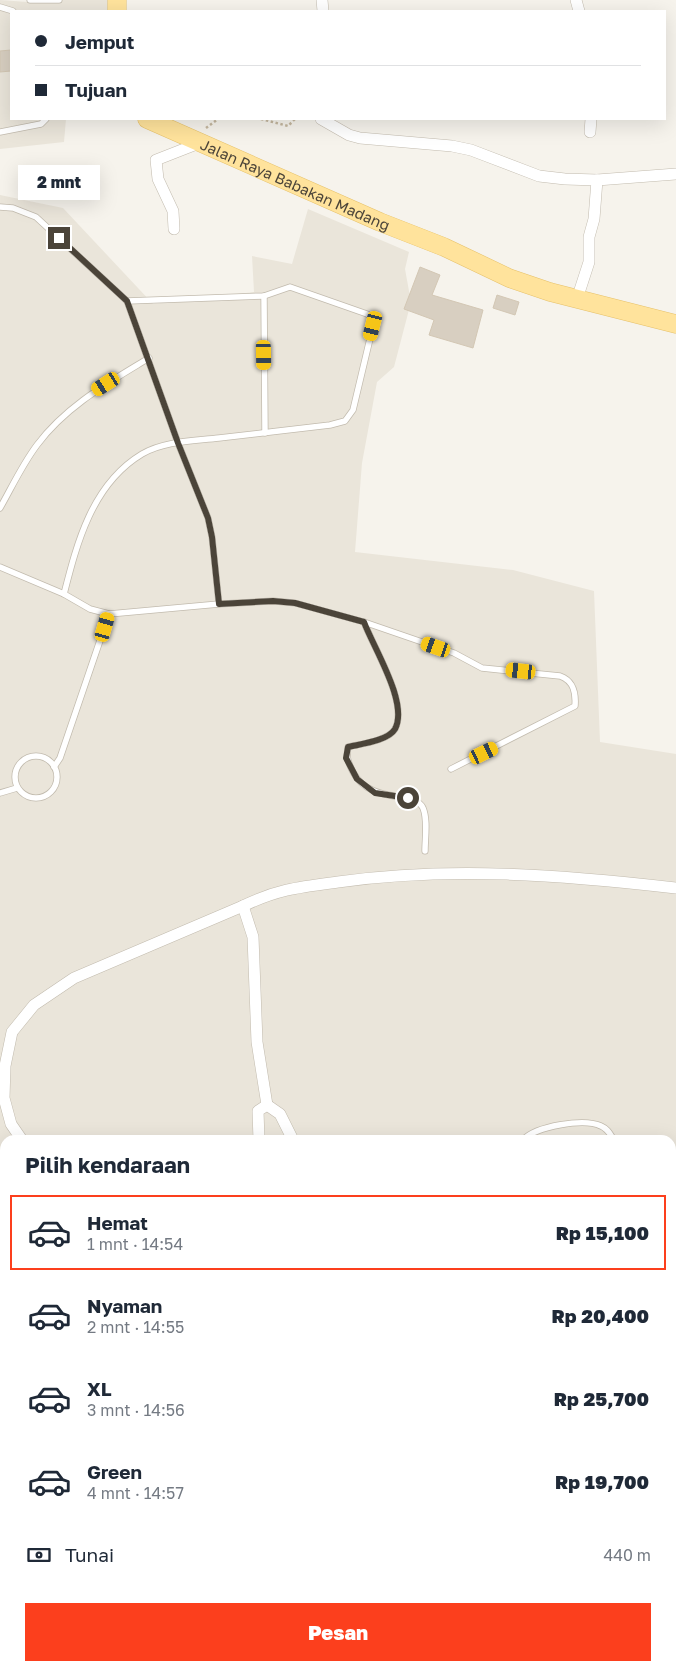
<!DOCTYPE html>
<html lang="id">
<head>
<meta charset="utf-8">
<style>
	:root { --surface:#fff; --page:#f6f6f7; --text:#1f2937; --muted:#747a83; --line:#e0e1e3; --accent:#fc3f1d }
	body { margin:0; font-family:"Golos Text",sans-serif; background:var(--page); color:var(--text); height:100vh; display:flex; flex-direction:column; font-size:19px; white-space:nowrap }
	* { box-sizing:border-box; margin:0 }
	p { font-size:16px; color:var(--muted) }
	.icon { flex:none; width:28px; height:28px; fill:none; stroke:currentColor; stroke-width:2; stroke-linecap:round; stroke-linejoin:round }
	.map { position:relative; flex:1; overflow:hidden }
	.details { position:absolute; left:0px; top:1135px; width:676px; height:536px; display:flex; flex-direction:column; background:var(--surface); border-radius:15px 15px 0 0; box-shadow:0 5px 20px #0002 }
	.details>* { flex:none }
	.guide { position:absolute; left:10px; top:10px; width:656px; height:110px; border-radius:0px; box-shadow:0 5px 20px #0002; display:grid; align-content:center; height:110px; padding:0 25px; background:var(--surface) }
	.end { position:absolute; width:22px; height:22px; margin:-11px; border:6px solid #4b4439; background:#fff; box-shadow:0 0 0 2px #fff }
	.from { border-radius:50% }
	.bubble { position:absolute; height:35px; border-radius:0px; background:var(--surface); box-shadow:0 5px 20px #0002; font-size:16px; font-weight:800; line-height:35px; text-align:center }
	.car { position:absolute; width:15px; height:30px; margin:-15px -8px; border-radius:6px; box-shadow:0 0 4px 1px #0007; background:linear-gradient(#f5c518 24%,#345 0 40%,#f5c518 0 76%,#345 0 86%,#f5c518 0) }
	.guide b { display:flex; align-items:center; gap:18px; height:48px; font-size:19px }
	.guide b+b { border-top:1px solid var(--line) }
	.guide i { width:12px; height:12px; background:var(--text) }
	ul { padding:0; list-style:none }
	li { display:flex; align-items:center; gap:15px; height:75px; margin:0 10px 8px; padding:0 15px; border:2px solid transparent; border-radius:0px }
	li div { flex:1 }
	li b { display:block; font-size:19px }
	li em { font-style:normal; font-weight:800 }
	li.on { border-color:var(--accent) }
	li>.icon { width:45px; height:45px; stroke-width:1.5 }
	h2 { padding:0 25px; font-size:22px; line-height:60px }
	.pay { display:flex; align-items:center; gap:12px; height:55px; padding:0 25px; font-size:19px }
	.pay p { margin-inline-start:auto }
	.cta { display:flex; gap:10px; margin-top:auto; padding:10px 25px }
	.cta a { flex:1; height:58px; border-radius:0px; background:var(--accent); color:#fff; font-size:20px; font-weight:800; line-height:58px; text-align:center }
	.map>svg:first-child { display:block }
</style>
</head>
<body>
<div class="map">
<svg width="676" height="1671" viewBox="0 0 676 1671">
	<rect width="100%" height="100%" fill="#f6f3ec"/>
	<!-- residential -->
	<g fill="#eae5da" fill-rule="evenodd">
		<path d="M0 0 41 3 42 0H119V11H11V119H66L64 142 0 149Z"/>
		<path d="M0 195 63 208 153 304 254 292 252 256 292 264 308 209 409 252 405 269 411 302 394 367 377 382 362 463 355 552 513 570 594 591 600 742 676 754V1671H0ZM5 1140H671V1666H5Z"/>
	</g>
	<!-- green -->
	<path fill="#d2eab5" d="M0 1629H5V1666H38V1671H0Z"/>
	<!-- building -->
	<g fill="#d8cfc1" stroke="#d3c7b4">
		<path d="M11 50V71L0 72V51Z"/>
		<path d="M420 267 440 275 432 295 483 310 473 348 429 335 434 320 404 309Z"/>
		<path d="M497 295 519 302 515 315 493 308Z"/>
	</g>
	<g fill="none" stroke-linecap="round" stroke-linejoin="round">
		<defs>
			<g id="service">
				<path d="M30 0H59"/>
				<path d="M0 7 13 11"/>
				<path d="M0 132 41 124 46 119"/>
				<path d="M0 207 13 208 36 217 127 301 178 443 208 518 212 537 219 604 273 601 295 603 364 622 454 653 482 668 560 676C574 681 576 693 575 706L451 769"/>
				<path d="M264 296 265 433"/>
				<path d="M0 508C12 487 22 465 37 445 66 406 108 383 149 358"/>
				<path d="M0 567 64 594 90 609 109 614"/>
				<path d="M64 594C77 543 92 484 142 454 164 441 194 441 219 438 256 434 293 429 330 425L345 421 353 410 373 326 370 316 367 314 290 287 264 296 127 301"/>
				<path d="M364 622C373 647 409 703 395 729 388 741 360 744 348 747 346 758 348 762 353 772 370 805 415 790 423 808 428 820 425 838 425 851"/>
				<circle cx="36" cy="777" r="21"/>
				<path d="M54 767 60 758 109 614 219 604"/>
				<path d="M0 793 17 788"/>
				<path d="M523 1140C536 1126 584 1118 601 1126 608 1129 610 1134 614 1140"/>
			</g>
			<g id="minor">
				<path d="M322 0 323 11"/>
				<path d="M576 0 579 11"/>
				<path d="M321 119 349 135 360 138 452 146 471 150 539 176 565 179 597 180 676 174"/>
				<path d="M590 132 591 119"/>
				<path d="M174 229 173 211 158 179 156 160 202 142"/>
				<path d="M577 299 589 262V237L594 219 597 180"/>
				<path d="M243 906 253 937 257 1042 267 1105 258 1111 259 1140"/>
				<path d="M267 1105 280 1114 293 1140"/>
				<path d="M22 1140 11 1124 4 1098 5 1066 12 1032 34 1005 74 978 243 906C278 889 300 887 338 882 449 866 565 875 676 888"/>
				<path d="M671 1192 676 1194"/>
				<path d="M39 1666V1671"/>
				<path d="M557 1666 559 1671"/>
			</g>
			<g id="primary">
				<path d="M117 0V11"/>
				<path id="s1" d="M147 119 380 222 444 247 509 278 550 292 676 324"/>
			</g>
		</defs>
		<!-- service casing -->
		<use href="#service" stroke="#c2bbae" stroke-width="7"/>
		<!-- minor casing -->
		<use href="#minor" stroke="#c2bbae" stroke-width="12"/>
		<!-- primary casing -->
		<use href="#primary" stroke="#e6c16a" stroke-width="19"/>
		<!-- path -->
		<g stroke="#c4b79f" stroke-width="2.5" stroke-dasharray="2.5 2.5" stroke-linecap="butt">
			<path d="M261 119 288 126 295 119"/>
			<path d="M206 128 218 119"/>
		</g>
		<!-- service -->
		<use href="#service" stroke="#fff" stroke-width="5.5"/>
		<!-- minor -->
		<use href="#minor" stroke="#fff" stroke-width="11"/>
		<!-- primary -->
		<use href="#primary" stroke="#ffe39c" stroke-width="18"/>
	</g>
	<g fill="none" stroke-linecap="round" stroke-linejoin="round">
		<!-- route -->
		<path stroke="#4b4439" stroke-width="6" d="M59 238 127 301 178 443 208 518 212 537 219 604 273 601 295 603 364 622C373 647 409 703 395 729 388 741 360 744 348 747L346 758 357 779 375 793 408 798"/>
	</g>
	<g text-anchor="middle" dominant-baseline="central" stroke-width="4" stroke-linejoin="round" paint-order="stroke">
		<!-- street labels -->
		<g font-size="15" fill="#4b4439" stroke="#fff">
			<text stroke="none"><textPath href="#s1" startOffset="162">Jalan Raya Babakan Madang</textPath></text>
		</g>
	</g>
</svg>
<i class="end from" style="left:408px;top:798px"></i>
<i class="end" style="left:59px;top:238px"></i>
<div class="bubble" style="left:18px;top:165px;width:82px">2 mnt</div>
<i class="car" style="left:373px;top:326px;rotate:194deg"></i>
<i class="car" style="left:264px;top:355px;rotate:179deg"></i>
<i class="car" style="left:106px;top:384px;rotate:238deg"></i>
<i class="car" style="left:105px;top:627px;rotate:16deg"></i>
<i class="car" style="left:436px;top:647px;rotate:289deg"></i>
<i class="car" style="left:521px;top:671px;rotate:276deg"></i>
<i class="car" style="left:484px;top:753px;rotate:64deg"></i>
<div class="guide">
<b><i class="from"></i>Jemput</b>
<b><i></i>Tujuan</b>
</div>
<section class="details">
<h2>Pilih kendaraan</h2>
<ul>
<li class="on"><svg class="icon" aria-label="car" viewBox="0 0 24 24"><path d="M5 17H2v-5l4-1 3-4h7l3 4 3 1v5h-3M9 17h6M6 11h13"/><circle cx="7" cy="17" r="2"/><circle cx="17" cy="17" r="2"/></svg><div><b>Hemat</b><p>1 mnt · 14:54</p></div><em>Rp 15,100</em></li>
<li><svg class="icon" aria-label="car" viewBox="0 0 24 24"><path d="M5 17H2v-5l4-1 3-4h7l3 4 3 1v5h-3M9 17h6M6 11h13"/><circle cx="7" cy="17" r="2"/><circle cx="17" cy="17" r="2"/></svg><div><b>Nyaman</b><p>2 mnt · 14:55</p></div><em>Rp 20,400</em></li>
<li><svg class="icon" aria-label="car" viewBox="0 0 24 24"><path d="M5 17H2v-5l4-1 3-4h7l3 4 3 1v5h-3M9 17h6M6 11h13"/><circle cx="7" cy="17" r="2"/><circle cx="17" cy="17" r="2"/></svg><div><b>XL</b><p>3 mnt · 14:56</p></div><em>Rp 25,700</em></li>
<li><svg class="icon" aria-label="car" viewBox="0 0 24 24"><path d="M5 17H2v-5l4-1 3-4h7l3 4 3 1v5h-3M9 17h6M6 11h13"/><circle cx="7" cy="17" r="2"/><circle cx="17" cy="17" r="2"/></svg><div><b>Green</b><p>4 mnt · 14:57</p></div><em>Rp 19,700</em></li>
</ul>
<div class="pay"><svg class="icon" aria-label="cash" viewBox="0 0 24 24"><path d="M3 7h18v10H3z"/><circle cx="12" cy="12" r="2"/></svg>Tunai<p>440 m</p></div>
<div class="cta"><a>Pesan</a></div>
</section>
</div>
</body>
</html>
